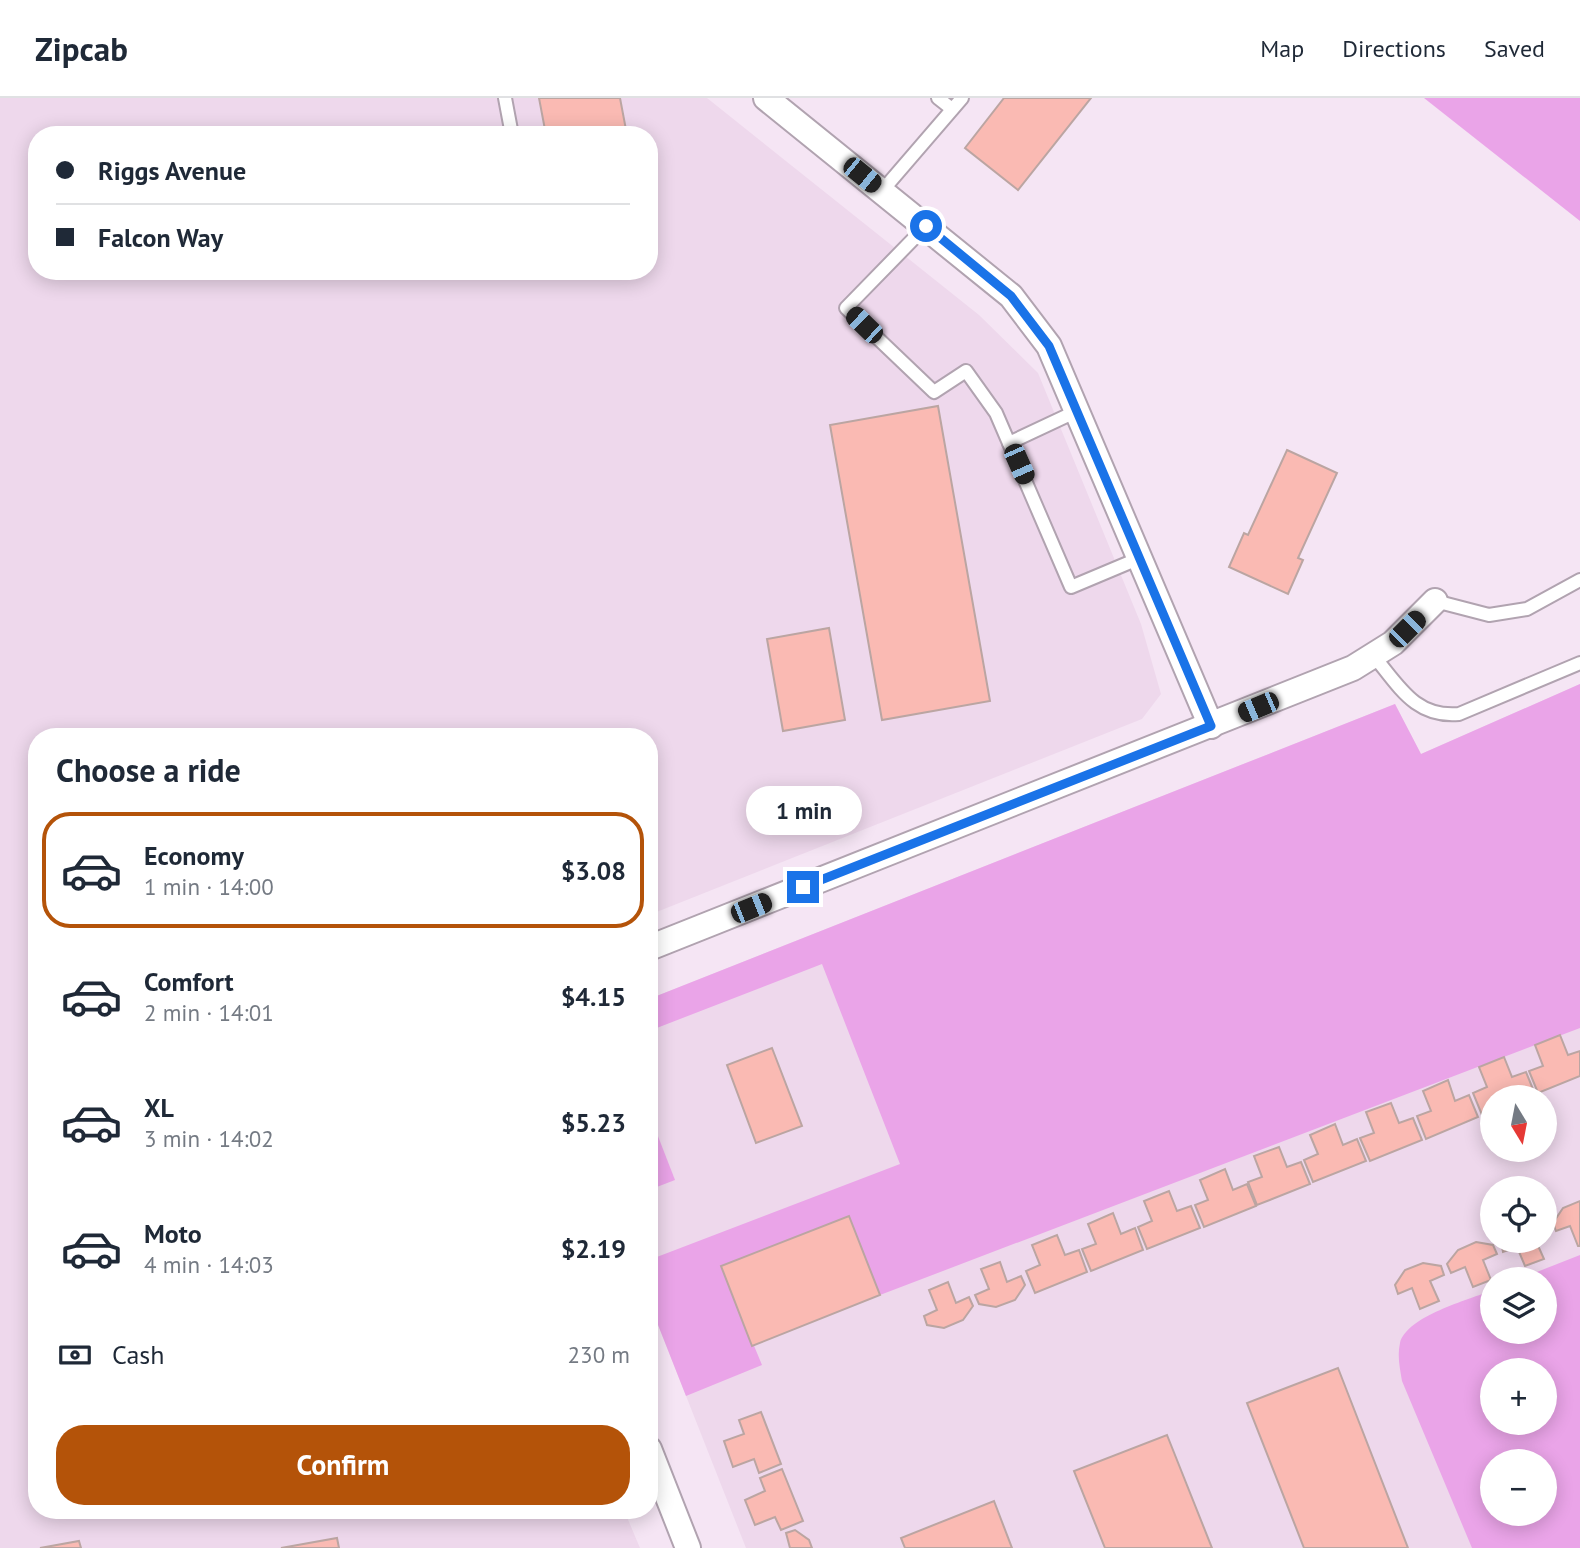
<!DOCTYPE html>
<html lang="en">
<head>
<meta charset="utf-8">
<style>
	:root { --surface:#fff; --page:#f2f2f3; --text:#1f2937; --muted:#747a83; --line:#e0e1e3; --accent:#b45309 }
	body { margin:0; font-family:"PT Sans",sans-serif; background:var(--page); color:var(--text); height:100vh; display:flex; flex-direction:column; font-size:26px; white-space:nowrap }
	* { box-sizing:border-box; margin:0 }
	p { font-size:23px; color:var(--muted) }
	.icon { flex:none; width:38px; height:38px; fill:none; stroke:currentColor; stroke-width:2; stroke-linecap:round; stroke-linejoin:round }
	.map { position:relative; flex:1; overflow:hidden }
	.side { position:absolute; left:28px; top:630px; width:630px; height:791px; display:flex; flex-direction:column; background:var(--surface); border-radius:28px; box-shadow:0 4px 18px #0003 }
	.side>* { flex:none }
	.guide { position:absolute; left:28px; top:28px; width:630px; height:154px; border-radius:28px; box-shadow:0 4px 18px #0003; display:grid; align-content:center; height:154px; padding:0 28px; background:var(--surface) }
	.needle { width:46px; rotate:170deg }
	.controls { position:absolute; left:1480px; top:987px; display:grid; gap:14px }
	.controls a { display:grid; place-items:center; width:77px; height:77px; border-radius:50%; background:var(--surface); box-shadow:0 4px 18px #0003; font-size:35px }
	.end { position:absolute; width:32px; height:32px; margin:-16px; border:9px solid #1a73e8; background:#fff; box-shadow:0 0 0 4px #fff }
	.from { border-radius:50% }
	.bubble { position:absolute; height:49px; border-radius:24px; background:var(--surface); box-shadow:0 4px 18px #0003; font-size:23px; font-weight:800; line-height:49px; text-align:center }
	.car { position:absolute; width:21px; height:42px; margin:-21px -10px; border-radius:9px; box-shadow:0 0 5px 2px #0007; background:linear-gradient(#222 24%,#8ab4d8 0 40%,#222 0 76%,#8ab4d8 0 86%,#222 0) }
	.guide b { display:flex; align-items:center; gap:24px; height:66px; font-size:26px }
	.guide b+b { border-top:2px solid var(--line) }
	.guide i { width:18px; height:18px; background:var(--text) }
	ul { padding:0; list-style:none }
	li { display:flex; align-items:center; gap:21px; height:116px; margin:0 14px 10px; padding:0 14px; border:4px solid transparent; border-radius:28px }
	li div { flex:1 }
	li b { display:block; font-size:26px }
	li em { font-style:normal; font-weight:800 }
	li.active { border-color:var(--accent) }
	li>.icon { width:63px; height:63px; stroke-width:1.5 }
	h2 { padding:0 28px; font-size:32px; line-height:84px }
	.pay { display:flex; align-items:center; gap:18px; height:77px; padding:0 28px; font-size:26px }
	.pay p { margin-inline-start:auto }
	.button { display:flex; gap:14px; margin-top:auto; padding:14px 28px }
	.button a { flex:1; height:80px; border-radius:28px; background:var(--accent); color:#fff; font-size:28px; font-weight:800; line-height:80px; text-align:center }
	header { display:flex; align-items:center; gap:42px; box-sizing:border-box; height:98px; padding:0 35px; background:var(--surface); border-bottom:2px solid var(--line) }
	header strong { font-size:33px }
	nav { display:flex; gap:38px; margin-inline-start:auto; font-size:24px }
	.map>svg:first-child { display:block }
</style>
</head>
<body>
<header>
<strong>Zipcab</strong>
<nav><a>Map</a><a>Directions</a><a>Saved</a></nav>
</header>
<div class="map">
<svg width="1580" height="1450" viewBox="0 0 1580 1450">
	<rect width="100%" height="100%" fill="#f5e5f4"/>
	<!-- built -->
	<g fill="#eed8ec" fill-rule="evenodd">
		<path d="M0 0H707L979 217 1038 275 1141 526 1161 596 1142 621 649 817V639H37V1412H624L640 1450H0ZM37 37H649V173H37Z"/>
		<path d="M1580 586V1450H746L649 1204V901L1395 606 1421 656ZM1493 999H1545V1052H1493ZM1493 1090H1545V1143H1493ZM1493 1181H1545V1234H1493ZM1493 1272H1545V1325H1493ZM1493 1363H1545V1416H1493Z"/>
	</g>
	<!-- green -->
	<g fill="#eaa4e8" fill-rule="evenodd">
		<path d="M1424 0H1580V123Z"/>
		<path d="M1580 586V930L880 1197 849 1118 721 1168 762 1267 686 1298 649 1204V1162L900 1066 822 866 649 933V901L1395 606 1421 656Z"/>
		<path d="M649 1015 675 1082 649 1092Z"/>
		<path d="M1580 1157V1450H1472L1402 1283C1400 1271 1397 1258 1400 1245 1407 1218 1468 1202 1493 1192V1234H1545V1181H1519ZM1493 1272H1545V1325H1493ZM1493 1363H1545V1416H1493Z"/>
	</g>
	<!-- building -->
	<g fill="#fabab3" stroke="#bba5a2" stroke-width="2">
		<path d="M539 0H620L627 37H546Z"/>
		<path d="M1004 0H1091L1018 92 965 50Z"/>
		<path d="M938 308 990 603 882 622 830 327Z"/>
		<path d="M1287 352 1337 375 1298 460 1303 462 1288 496 1229 469 1244 435 1248 437Z"/>
		<path d="M829 530 845 622 783 633 767 541Z"/>
		<path d="M1560 937 1568 957 1580 953V978L1538 995 1529 973 1543 968 1535 947Z"/>
		<path d="M772 950 802 1028 756 1045 727 967Z"/>
		<path d="M1504 959 1512 979 1526 974 1535 996 1527 999H1493V1013L1482 1017 1473 995 1487 989 1479 969Z"/>
		<path d="M1448 982 1455 1003 1469 997 1478 1019 1426 1041 1417 1018 1431 1013 1423 993Z"/>
		<path d="M1391 1005 1399 1025 1413 1020 1422 1042 1370 1063 1360 1040 1374 1035 1366 1014Z"/>
		<path d="M1335 1026 1343 1047 1357 1041 1366 1063 1313 1084 1304 1062 1318 1056 1310 1037Z"/>
		<path d="M1279 1049 1287 1069 1301 1064 1310 1086 1257 1107 1248 1084 1262 1079 1254 1058Z"/>
		<path d="M1225 1071 1233 1092 1247 1086 1256 1108 1204 1129 1195 1107 1208 1102 1200 1082Z"/>
		<path d="M1169 1093 1177 1113 1191 1108 1200 1130 1147 1151 1138 1129 1152 1123 1144 1103Z"/>
		<path d="M1580 1103V1148H1578L1570 1128 1556 1133 1553 1125 1563 1110Z"/>
		<path d="M1113 1115 1121 1136 1135 1130 1143 1152 1091 1173 1082 1151 1096 1146 1088 1126Z"/>
		<path d="M849 1118 880 1197 752 1248 721 1168Z"/>
		<path d="M1057 1137 1065 1157 1079 1152 1087 1174 1035 1195 1026 1173 1040 1167 1032 1147Z"/>
		<path d="M1501 1143H1536L1544 1161 1525 1168 1517 1149 1503 1154Z"/>
		<path d="M1476 1144 1493 1147 1497 1156 1483 1162 1491 1182 1473 1189 1465 1169 1451 1175 1447 1166 1458 1152Z"/>
		<path d="M1000 1164 1007 1184 1021 1178 1025 1187 1015 1202 996 1209 979 1206 975 1197 989 1191 981 1171Z"/>
		<path d="M1423 1165 1441 1168 1444 1177 1430 1183 1439 1203 1420 1211 1412 1190 1398 1196 1395 1187 1405 1172Z"/>
		<path d="M948 1184 956 1205 969 1199 973 1208 963 1222 944 1230 927 1227 924 1218 937 1212 929 1192Z"/>
		<path d="M1338 1270 1408 1450H1304L1247 1305Z"/>
		<path d="M761 1314 781 1366 759 1375 754 1361 733 1369 724 1343 744 1336 739 1322Z"/>
		<path d="M1167 1337 1212 1450H1105L1074 1373Z"/>
		<path d="M782 1371 803 1423 781 1432 775 1419 755 1427 745 1402 765 1393 760 1380Z"/>
		<path d="M994 1403 1012 1450H905L901 1440Z"/>
		<path d="M795 1432 809 1442 812 1450H790L786 1435Z"/>
		<path d="M337 1440 339 1450H281Z"/>
		<path d="M79 1443 81 1450H40Z"/>
	</g>
	<g fill="none" stroke-linecap="round" stroke-linejoin="round">
		<defs>
			<g id="lane">
				<path d="M505 0 512 37"/>
				<path d="M938 0 952 11"/>
				<path d="M882 93 962 0"/>
				<path d="M926 128 846 210 934 294 966 273 996 315 1071 489 1140 460"/>
				<path d="M1009 345 1077 313"/>
				<path d="M1435 503 1489 517 1527 511 1580 482"/>
				<path d="M1373 557C1399 588 1415 620 1459 616L1580 565"/>
			</g>
			<g id="street">
				<path d="M766 0 1011 198 1049 248 1211 628"/>
				<path d="M649 850 1353 570 1393 545 1435 503"/>
				<path d="M649 1351 688 1450"/>
			</g>
		</defs>
		<!-- lane casing -->
		<use href="#lane" stroke="#b1a3b0" stroke-width="16"/>
		<!-- street casing -->
		<use href="#street" stroke="#b1a3b0" stroke-width="28"/>
		<!-- lane -->
		<use href="#lane" stroke="#fff" stroke-width="12"/>
		<!-- street -->
		<use href="#street" stroke="#fff" stroke-width="24"/>
	</g>
	<g fill="none" stroke-linecap="round" stroke-linejoin="round">
		<!-- route -->
		<path stroke="#1a73e8" stroke-width="9" d="M803 789 1211 628 1049 248 1011 198 926 128"/>
	</g>
</svg>
<div class="controls">
<a><svg class="needle" viewBox="-14 -14 28 28"><path d="M0-13l5 13h-10z" fill="#e53935"/><path d="M0 13l5-13h-10z" fill="#747a83"/></svg></a>
<a><svg class="icon" aria-label="locate" viewBox="0 0 24 24"><circle cx="12" cy="12" r="6"/><path d="M12 2v4M12 18v4M2 12h4M18 12h4"/></svg></a>
<a><svg class="icon" aria-label="layers" viewBox="0 0 24 24"><path d="M12 4l9 5-9 5-9-5zM3 14l9 5 9-5"/></svg></a>
<a>+</a>
<a>−</a>
</div>
<i class="end from" style="left:926px;top:128px"></i>
<i class="end" style="left:803px;top:789px"></i>
<div class="bubble" style="left:746px;top:688px;width:116px">1 min</div>
<i class="car" style="left:862px;top:77px;rotate:129deg"></i>
<i class="car" style="left:864px;top:227px;rotate:314deg"></i>
<i class="car" style="left:1019px;top:366px;rotate:156deg"></i>
<i class="car" style="left:1407px;top:531px;rotate:45deg"></i>
<i class="car" style="left:1258px;top:609px;rotate:247deg"></i>
<i class="car" style="left:751px;top:810px;rotate:68deg"></i>
<div class="guide">
<b><i class="from"></i>Riggs Avenue</b>
<b><i></i>Falcon Way</b>
</div>
<section class="side">
<h2>Choose a ride</h2>
<ul>
<li class="active"><svg class="icon" aria-label="car" viewBox="0 0 24 24"><path d="M5 17H2v-5l4-1 3-4h7l3 4 3 1v5h-3M9 17h6M6 11h13"/><circle cx="7" cy="17" r="2"/><circle cx="17" cy="17" r="2"/></svg><div><b>Economy</b><p>1 min · 14:00</p></div><em>$3.08</em></li>
<li><svg class="icon" aria-label="car" viewBox="0 0 24 24"><path d="M5 17H2v-5l4-1 3-4h7l3 4 3 1v5h-3M9 17h6M6 11h13"/><circle cx="7" cy="17" r="2"/><circle cx="17" cy="17" r="2"/></svg><div><b>Comfort</b><p>2 min · 14:01</p></div><em>$4.15</em></li>
<li><svg class="icon" aria-label="car" viewBox="0 0 24 24"><path d="M5 17H2v-5l4-1 3-4h7l3 4 3 1v5h-3M9 17h6M6 11h13"/><circle cx="7" cy="17" r="2"/><circle cx="17" cy="17" r="2"/></svg><div><b>XL</b><p>3 min · 14:02</p></div><em>$5.23</em></li>
<li><svg class="icon" aria-label="car" viewBox="0 0 24 24"><path d="M5 17H2v-5l4-1 3-4h7l3 4 3 1v5h-3M9 17h6M6 11h13"/><circle cx="7" cy="17" r="2"/><circle cx="17" cy="17" r="2"/></svg><div><b>Moto</b><p>4 min · 14:03</p></div><em>$2.19</em></li>
</ul>
<div class="pay"><svg class="icon" aria-label="cash" viewBox="0 0 24 24"><path d="M3 7h18v10H3z"/><circle cx="12" cy="12" r="2"/></svg>Cash<p>230 m</p></div>
<div class="button"><a>Confirm</a></div>
</section>
</div>
</body>
</html>
